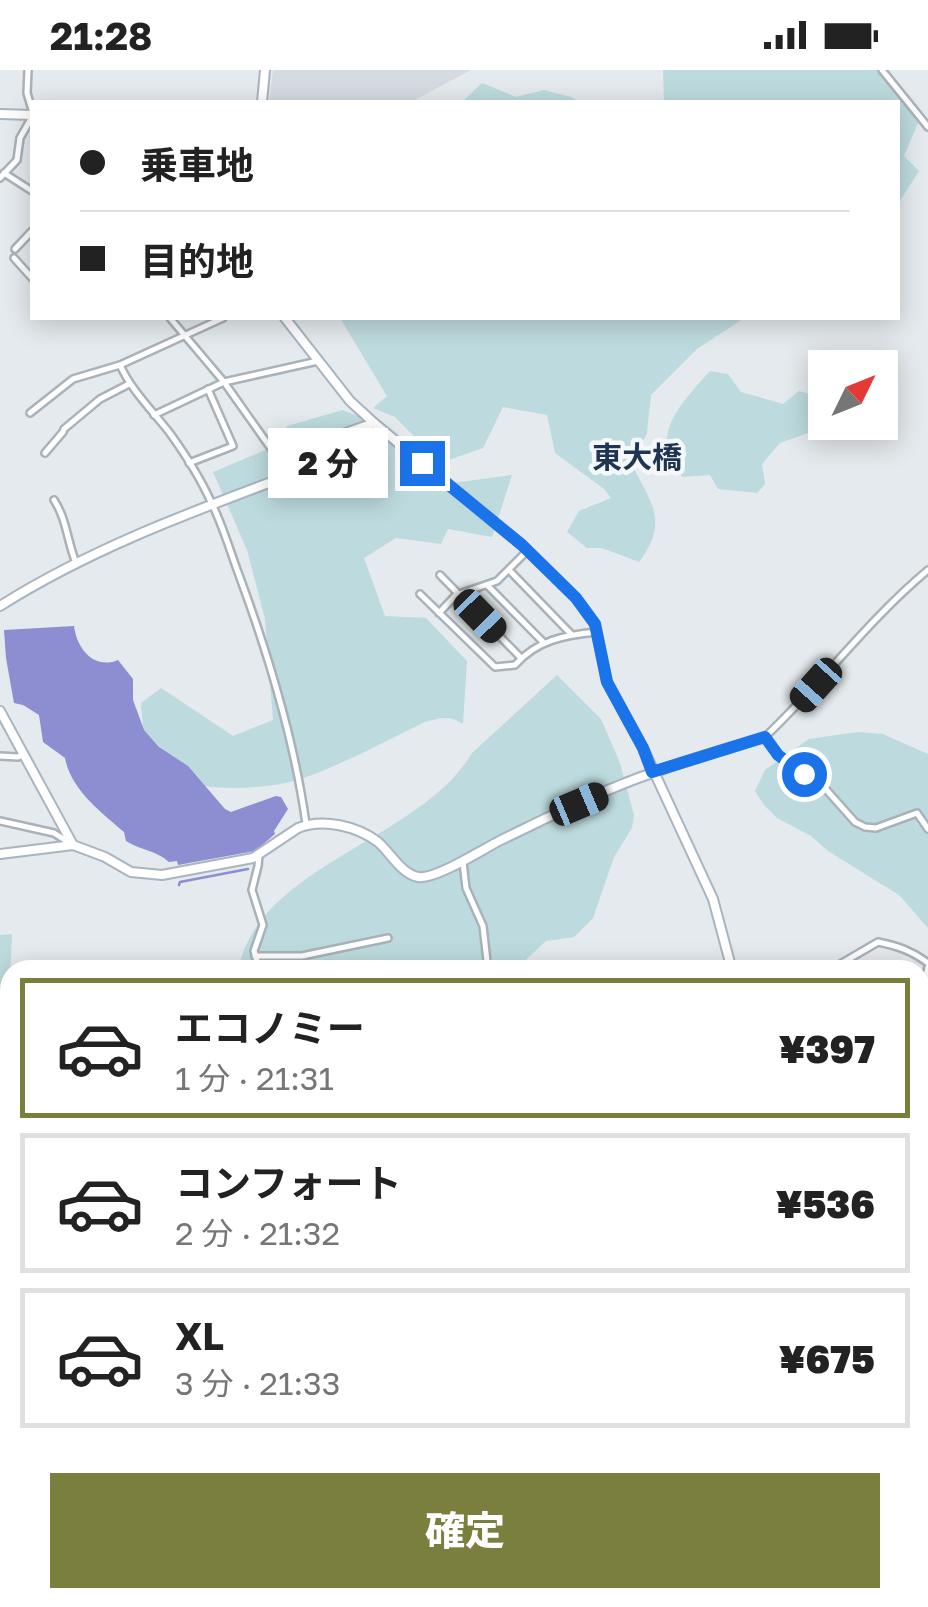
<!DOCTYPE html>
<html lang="ja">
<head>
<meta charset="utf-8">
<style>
	:root { --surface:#fff; --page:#f6f6f6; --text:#222; --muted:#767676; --line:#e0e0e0; --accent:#7a7f3d }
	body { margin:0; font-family:"Golos Text","Noto Sans JP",sans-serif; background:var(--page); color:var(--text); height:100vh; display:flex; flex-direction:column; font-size:38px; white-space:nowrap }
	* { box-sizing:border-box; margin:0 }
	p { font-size:32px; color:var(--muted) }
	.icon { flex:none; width:55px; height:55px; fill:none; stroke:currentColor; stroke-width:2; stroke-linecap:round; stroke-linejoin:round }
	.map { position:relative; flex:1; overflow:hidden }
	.sheet { position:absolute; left:0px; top:890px; width:930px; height:648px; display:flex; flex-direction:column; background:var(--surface); border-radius:30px 30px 0 0; box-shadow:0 5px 25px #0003 }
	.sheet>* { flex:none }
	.hud { position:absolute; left:30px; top:30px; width:870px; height:220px; border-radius:0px; box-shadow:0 5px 25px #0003; display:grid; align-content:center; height:220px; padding:0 50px; background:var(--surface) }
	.needle { width:65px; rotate:47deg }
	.buttons { position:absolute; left:808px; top:280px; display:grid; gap:20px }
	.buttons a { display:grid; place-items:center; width:90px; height:90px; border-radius:0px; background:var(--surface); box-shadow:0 5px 25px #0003; font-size:50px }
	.end { position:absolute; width:45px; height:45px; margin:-22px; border:12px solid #1a73e8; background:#fff; box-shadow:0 0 0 5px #fff }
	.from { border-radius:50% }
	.bubble { position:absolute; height:70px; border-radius:0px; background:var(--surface); box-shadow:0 5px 25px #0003; font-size:32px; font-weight:800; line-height:70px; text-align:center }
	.car { position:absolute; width:30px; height:60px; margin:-30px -15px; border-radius:12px; box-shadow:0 0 8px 2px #0007; background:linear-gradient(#222 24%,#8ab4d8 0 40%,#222 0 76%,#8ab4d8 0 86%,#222 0) }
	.hud b { display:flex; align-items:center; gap:35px; height:95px; font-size:38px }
	.hud b+b { border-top:2px solid var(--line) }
	.hud i { width:25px; height:25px; background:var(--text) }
	ul { padding:18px 0 0; list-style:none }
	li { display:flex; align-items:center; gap:30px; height:140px; margin:0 20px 15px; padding:0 30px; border:5px solid var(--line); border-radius:0px }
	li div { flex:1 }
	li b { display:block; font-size:38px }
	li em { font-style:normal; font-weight:800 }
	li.active { border-color:var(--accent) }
	li>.icon { width:90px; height:90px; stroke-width:1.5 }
	.cta { display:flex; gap:20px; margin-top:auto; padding:20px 50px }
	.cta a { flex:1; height:115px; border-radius:0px; background:var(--accent); color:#fff; font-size:40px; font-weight:800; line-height:115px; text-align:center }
	.status { display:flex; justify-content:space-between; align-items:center; height:70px; padding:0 50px; background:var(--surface); direction:ltr }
	.status svg { height:28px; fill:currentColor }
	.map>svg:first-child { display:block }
</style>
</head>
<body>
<div class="status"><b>21:28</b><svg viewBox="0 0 49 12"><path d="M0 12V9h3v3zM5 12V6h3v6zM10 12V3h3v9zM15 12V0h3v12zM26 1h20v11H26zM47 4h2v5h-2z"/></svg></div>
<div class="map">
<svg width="928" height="1537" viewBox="0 0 928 1537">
	<rect width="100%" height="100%" fill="#e4eaed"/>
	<!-- built -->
	<path fill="#d5dce1" d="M273 0H471L411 32H269Z"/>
	<!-- green -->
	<g fill="#bddbde">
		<path d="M663 0H878L918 53 904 86 919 101 898 134V32H666L664 30Z"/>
		<path d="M482 13 516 27 544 20 571 27 580 32H462Z"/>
		<path d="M340 248H744L697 279 651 325 647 363 632 395C652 434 669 452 639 492L602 478H587L567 462 579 441 611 428 604 419 555 383 547 345 503 337 483 378 440 393 395 347 373 338 387 326Z"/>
		<path d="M710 301 728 304 741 322 783 334 799 321 817 326 825 323V352L836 353 780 373 762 394 765 414 757 423 718 419 710 405 682 407C647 365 681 334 710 301Z"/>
		<path d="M343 340 385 357 445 414 512 405 492 467 448 459 441 474 396 468 364 488 385 546 426 548 467 591 463 654C449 645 440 648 425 652 388 670 351 690 312 705 281 718 229 721 197 715L143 660 141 633 161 618 233 666 273 650 265 549 247 480 213 402 273 377 287 356Z"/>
		<path d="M557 605 601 649 620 693 634 745 632 758 614 787 593 848 574 867 546 871 515 900H238C259 794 420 771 472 683Z"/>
		<path d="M858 662 883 664 928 684V858L899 825 828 781 811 766 777 748 764 735 755 721 765 700 809 669Z"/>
		<path d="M12 864 9 934 0 975V865Z"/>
		<path d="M10 1123V1528H211L185 1537H0V1130Z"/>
	</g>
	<!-- water -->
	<path fill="#8d8ed1" d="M74 556C77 579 94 600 118 590L133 609V630L144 660 159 677 188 696 225 739 231 742 276 726 281 727 288 739 274 761 275 764 255 781 178 795 177 791 169 792C156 780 140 780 126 771L124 762C101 742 71 720 65 688L43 672 39 645 23 635 14 633 6 588 4 560Z"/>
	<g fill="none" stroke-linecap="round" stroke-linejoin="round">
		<!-- stream -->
		<g stroke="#8d8ed1" stroke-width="2.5">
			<path d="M179 815 180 812 248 799"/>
			<path d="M920 1311H928"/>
		</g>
		<defs>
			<g id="street">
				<path d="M28 0 27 23 32 40"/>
				<path d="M882 0 928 57"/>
				<path d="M4 103 32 121"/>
				<path d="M0 108 17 90 20 68 32 47"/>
				<path d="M15 179 32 161"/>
				<path d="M14 188 32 208"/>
				<path d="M170 248 224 312 289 404"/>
				<path d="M120 295C132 321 151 339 169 362 185 384 201 409 212 434 223 456 230 481 239 505 269 586 294 668 306 754"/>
				<path d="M30 343 73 309 120 295 223 248"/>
				<path d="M154 345 224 312 318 291"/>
				<path d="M45 383 63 362 64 359 100 329 129 314"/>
				<path d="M189 393 233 376 208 319"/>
				<path d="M54 430C67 450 67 471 76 493"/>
				<path d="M509 500 571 564"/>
				<path d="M928 500C868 550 822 613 765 667L778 685 823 716 855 752 865 757 876 758 917 743 928 759"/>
				<path d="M440 505 521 588"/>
				<path d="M487 515 544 573"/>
				<path d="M420 524 495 597 515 595C537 570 565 565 597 562"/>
				<path d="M439 543 456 525 497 511 527 481"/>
				<path d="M0 686 18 687 24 684"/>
				<path d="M0 751 54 763 68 772"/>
				<path d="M259 785 258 796 252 820 263 855 254 881 257 891 265 900"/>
				<path d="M463 792 466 818 483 856 488 900"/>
				<path d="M255 886H302L388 868"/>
				<path d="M928 897C924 913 923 932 928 948"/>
				<path d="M830 900 878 872C898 876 912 881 928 893"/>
				<path d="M920 1076 928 1077"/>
				<path d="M920 1238 928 1232"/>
				<path d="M920 1259 928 1255"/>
				<path d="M920 1441 928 1455"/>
				<path d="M920 1524 928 1516"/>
				<path d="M314 1528 322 1533 340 1537"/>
				<path d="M811 1528 819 1537"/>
				<path d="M915 1537 918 1528"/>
			</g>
			<g id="secondary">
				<path d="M262 32 265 0"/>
				<path d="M0 44 32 45"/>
				<path d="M285 248 350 331 374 353 522 475 576 528 595 554 607 612 643 678 713 829 732 900"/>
				<path d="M0 536C90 479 191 442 290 405L310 382 323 371 374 353"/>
				<path d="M0 641 73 775"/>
				<path d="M0 784 73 775 105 787 131 802 162 805 253 788 298 758C323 748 357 756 378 772 390 782 401 804 418 807 435 810 483 779 501 770 551 746 602 720 655 702 691 689 728 678 765 667"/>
				<path d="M623 1537 629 1528"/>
			</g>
		</defs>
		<!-- street casing -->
		<use href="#street" stroke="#aab2b9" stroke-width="10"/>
		<!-- secondary casing -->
		<use href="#secondary" stroke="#a8b4bf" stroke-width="12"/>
		<!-- street -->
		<use href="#street" stroke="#fff" stroke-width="5"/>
		<!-- secondary -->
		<use href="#secondary" stroke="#fff" stroke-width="8"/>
	</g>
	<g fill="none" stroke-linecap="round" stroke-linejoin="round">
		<!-- route -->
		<path stroke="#1a73e8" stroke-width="12" d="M422 393 522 475 576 528 595 554 607 612 643 678 652 702 765 667 778 685 804 704"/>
	</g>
	<g text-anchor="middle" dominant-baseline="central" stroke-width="9" stroke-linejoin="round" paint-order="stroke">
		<!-- quarter labels -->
		<g font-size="30" font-weight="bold" fill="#1f3451" stroke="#f4f8fa">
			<text x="637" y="387">東大橋</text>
		</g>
	</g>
</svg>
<div class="buttons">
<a><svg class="needle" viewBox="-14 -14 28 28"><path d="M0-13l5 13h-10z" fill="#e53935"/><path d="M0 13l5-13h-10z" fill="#767676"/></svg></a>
</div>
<i class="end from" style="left:804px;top:704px"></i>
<i class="end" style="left:422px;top:393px"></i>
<div class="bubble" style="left:268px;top:358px;width:120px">2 分</div>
<i class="car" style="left:480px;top:546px;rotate:136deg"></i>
<i class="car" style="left:816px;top:615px;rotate:222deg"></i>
<i class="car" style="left:579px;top:734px;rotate:67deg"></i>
<div class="hud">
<b><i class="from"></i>乗車地</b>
<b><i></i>目的地</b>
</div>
<section class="sheet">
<ul>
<li class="active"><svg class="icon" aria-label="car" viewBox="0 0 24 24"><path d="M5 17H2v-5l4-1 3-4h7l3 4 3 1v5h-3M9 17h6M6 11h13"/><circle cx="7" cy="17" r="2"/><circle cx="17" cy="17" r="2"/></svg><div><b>エコノミー</b><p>1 分 · 21:31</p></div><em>¥397</em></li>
<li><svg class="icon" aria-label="car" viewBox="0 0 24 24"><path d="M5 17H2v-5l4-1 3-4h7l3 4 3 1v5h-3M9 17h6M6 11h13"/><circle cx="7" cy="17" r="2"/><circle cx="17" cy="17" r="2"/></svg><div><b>コンフォート</b><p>2 分 · 21:32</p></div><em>¥536</em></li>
<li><svg class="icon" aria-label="car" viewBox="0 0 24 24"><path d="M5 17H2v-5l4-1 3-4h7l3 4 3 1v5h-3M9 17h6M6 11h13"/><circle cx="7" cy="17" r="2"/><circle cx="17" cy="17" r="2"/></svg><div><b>XL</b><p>3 分 · 21:33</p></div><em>¥675</em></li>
</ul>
<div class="cta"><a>確定</a></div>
</section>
</div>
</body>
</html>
